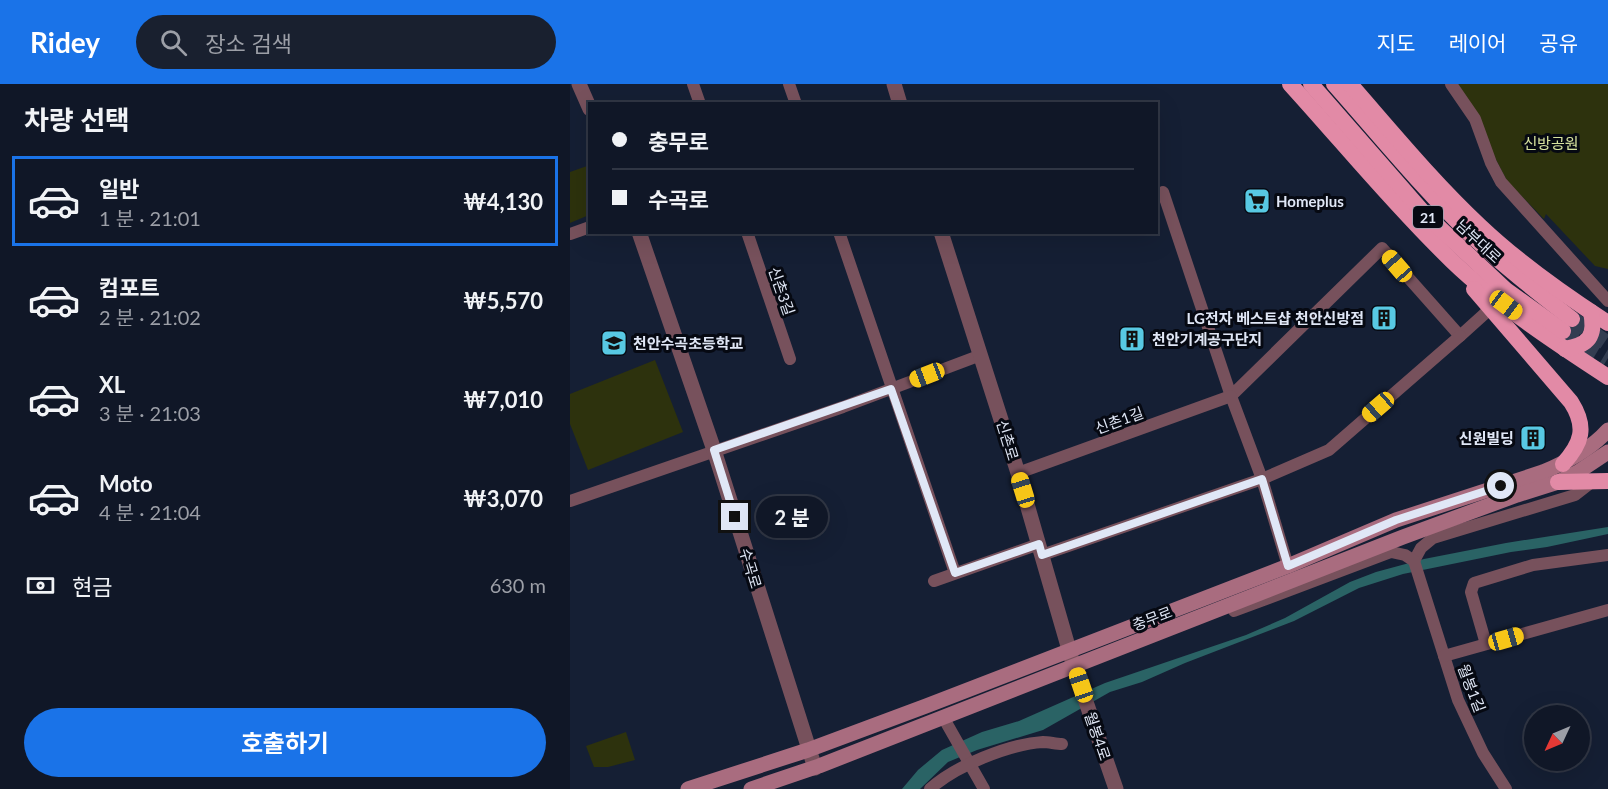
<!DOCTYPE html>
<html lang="ko">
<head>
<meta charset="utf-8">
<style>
	:root { --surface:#101727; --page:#19202f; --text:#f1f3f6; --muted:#9c9fa7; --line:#303644; --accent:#1a73e8 }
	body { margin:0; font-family:Lato,"Noto Sans KR",sans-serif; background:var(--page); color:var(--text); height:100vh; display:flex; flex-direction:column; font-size:22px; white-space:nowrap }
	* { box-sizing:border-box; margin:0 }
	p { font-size:20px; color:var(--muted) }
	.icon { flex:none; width:33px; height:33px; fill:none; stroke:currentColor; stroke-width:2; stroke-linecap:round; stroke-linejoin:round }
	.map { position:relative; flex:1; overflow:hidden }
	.sheet { display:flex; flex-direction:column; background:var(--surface); width:570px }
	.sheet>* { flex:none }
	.hud { position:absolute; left:18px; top:18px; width:570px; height:132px; border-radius:0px; box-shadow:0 6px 24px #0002,0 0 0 2px var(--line); display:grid; align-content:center; height:132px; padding:0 24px; background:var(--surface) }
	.needle { width:39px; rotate:226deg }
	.controls { position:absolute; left:954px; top:621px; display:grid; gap:12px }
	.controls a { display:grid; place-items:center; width:66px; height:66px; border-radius:50%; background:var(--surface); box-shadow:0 6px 24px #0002,0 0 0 2px var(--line); font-size:30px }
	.end { position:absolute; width:27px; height:27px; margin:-14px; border:8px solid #e0e7f6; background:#111; box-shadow:0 0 0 3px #111 }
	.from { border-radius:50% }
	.bubble { position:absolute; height:42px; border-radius:21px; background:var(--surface); box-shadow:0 6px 24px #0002,0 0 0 2px var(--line); font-size:20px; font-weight:700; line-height:42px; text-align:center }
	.car { position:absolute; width:18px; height:36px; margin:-18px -9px; border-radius:8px; box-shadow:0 0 4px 2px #0007; background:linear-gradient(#f5c518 24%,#345 0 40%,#f5c518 0 76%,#345 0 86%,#f5c518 0) }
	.hud b { display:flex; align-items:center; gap:21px; height:57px; font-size:22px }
	.hud b+b { border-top:2px solid var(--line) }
	.hud i { width:15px; height:15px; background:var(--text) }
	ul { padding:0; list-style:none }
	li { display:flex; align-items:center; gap:18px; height:90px; margin:0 12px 9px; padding:0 12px; border:3px solid transparent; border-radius:0px }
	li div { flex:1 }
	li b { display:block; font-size:22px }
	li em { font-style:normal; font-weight:700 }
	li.active { border-color:var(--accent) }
	li>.icon { width:54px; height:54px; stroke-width:1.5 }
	h2 { padding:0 24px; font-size:27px; line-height:72px }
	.pay { display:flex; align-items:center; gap:15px; height:66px; padding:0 24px; font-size:22px }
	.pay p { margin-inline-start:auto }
	.action { display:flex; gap:12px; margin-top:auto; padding:12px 24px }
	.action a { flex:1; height:69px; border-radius:36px; background:var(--accent); color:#fff; font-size:24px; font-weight:700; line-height:69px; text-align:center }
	header { display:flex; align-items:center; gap:36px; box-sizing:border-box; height:84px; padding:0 30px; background:var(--accent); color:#fff }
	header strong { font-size:28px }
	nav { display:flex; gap:33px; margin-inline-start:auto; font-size:21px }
	.search { width:420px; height:54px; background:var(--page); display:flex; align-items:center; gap:15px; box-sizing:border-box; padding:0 21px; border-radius:33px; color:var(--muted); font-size:22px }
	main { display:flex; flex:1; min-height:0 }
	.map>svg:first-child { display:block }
</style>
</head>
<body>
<header>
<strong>Ridey</strong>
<div class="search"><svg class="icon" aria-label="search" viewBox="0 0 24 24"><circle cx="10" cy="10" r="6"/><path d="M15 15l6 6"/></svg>장소 검색</div>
<nav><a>지도</a><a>레이어</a><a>공유</a></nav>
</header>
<main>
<section class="sheet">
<h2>차량 선택</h2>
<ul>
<li class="active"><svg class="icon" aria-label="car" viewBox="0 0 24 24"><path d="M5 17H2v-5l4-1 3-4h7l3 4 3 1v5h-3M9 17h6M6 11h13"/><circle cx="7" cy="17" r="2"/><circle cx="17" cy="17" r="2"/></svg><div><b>일반</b><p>1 분 · 21:01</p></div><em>₩4,130</em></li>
<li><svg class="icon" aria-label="car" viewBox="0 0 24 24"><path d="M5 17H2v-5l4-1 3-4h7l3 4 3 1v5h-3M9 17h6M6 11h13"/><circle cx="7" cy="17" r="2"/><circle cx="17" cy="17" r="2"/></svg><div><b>컴포트</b><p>2 분 · 21:02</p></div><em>₩5,570</em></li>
<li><svg class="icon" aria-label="car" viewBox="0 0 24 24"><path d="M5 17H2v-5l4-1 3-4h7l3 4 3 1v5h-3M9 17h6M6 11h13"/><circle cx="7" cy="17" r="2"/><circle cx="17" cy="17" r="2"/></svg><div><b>XL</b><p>3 분 · 21:03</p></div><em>₩7,010</em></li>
<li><svg class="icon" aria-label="car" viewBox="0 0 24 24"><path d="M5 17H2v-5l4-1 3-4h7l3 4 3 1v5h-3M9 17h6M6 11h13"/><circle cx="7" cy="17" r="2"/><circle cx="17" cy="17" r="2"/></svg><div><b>Moto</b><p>4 분 · 21:04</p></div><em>₩3,070</em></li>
</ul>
<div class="pay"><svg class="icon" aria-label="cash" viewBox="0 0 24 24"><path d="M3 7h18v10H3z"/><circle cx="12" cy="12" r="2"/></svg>현금<p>630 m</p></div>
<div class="action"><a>호출하기</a></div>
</section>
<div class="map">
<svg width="1038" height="705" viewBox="0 0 1038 705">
	<rect width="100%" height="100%" fill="#151f34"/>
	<!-- green -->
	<g fill="#2d320d">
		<path d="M887 0H1038V185L1025 182 976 130 974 135 937 97Z"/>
		<path d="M17 82 19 88V131L0 139V88Z"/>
		<path d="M85 276 113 348 18 386 0 340V310Z"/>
		<path d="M56 648 65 676 38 683H24L16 662Z"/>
	</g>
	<!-- water -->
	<path fill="#2a6365" d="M1038 443V450L977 463 941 468 833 490 789 504 724 537 615 579 572 598 540 608 473 646 407 666 378 678 350 705H332L348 686 372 666 412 648 449 637 535 599 676 551 715 534 780 498 806 488 854 475 936 459Z"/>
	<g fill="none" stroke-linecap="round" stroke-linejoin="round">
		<!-- trunk-tunnel -->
		<g stroke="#333d51" stroke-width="16" stroke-dasharray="16 8" stroke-linecap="butt">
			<path d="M1002 235 1038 260"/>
			<path d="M993 247 1038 274"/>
		</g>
		<!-- minor -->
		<g stroke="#77515c" stroke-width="12">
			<path d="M123 0 130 20"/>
			<path d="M219 0 226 20"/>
			<path d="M881 0 905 35 921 79 931 98 1038 217"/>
			<path d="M593 108 661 312 812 164 890 252 921 224"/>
			<path d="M177 148 220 275"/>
			<path d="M269 148 385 489"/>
			<path d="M0 150 20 143"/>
			<path d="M448 389 661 312 692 395 718 482"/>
			<path d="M0 417 273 323 411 271"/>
			<path d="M472 471 692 395 759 366 890 252"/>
			<path d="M844 477 851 464 863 454 1005 411 1023 397"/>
			<path d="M364 497 469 460"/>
			<path d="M664 527 821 468 835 471 844 477 888 616 913 669 936 705"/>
			<path d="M916 560 901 508 904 499 963 481 1038 471"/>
			<path d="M874 572 1038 526"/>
			<path d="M373 633 414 705"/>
			<path d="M360 705C385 682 439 660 473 658 479 658 486 660 492 660"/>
		</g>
		<!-- tertiary -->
		<g stroke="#77515c" stroke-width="15">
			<path d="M9 0 20 25"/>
			<path d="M324 0 330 20"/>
			<path d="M69 148 144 366 245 684"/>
			<path d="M371 148 448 389 504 583 546 705"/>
		</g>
		<!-- secondary -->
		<g stroke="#a96c7f" stroke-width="15">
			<path d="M118 705 238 666 356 622 718 482 826 436 973 388C997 378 1021 365 1038 346"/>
			<path d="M181 705 249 682 833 453 947 411 988 398 1008 388 1038 368"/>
		</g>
		<!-- trunk -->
		<g stroke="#e28aa6" stroke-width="16">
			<path d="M720 0C771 56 820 116 874 169 919 215 984 258 1038 293"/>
			<path d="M741 0 852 127 874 148 936 206 993 247"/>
			<path d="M764 0C809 51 853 105 903 153 934 182 968 209 1002 235"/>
			<path d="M780 0C822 48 863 98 910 142 949 179 993 210 1038 239"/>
			<path d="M904 205 1001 318C1017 343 1012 359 993 380"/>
			<path d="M995 265C1019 261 1026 252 1021 228"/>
			<path d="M988 398 1038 397"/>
		</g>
	</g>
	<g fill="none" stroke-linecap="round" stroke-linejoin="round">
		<!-- route -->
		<path stroke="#e0e7f6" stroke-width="8" d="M165 433 144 366 321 305 385 489 469 460 472 471 692 395 718 482 826 436 931 402"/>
	</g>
	<!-- icons -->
	<defs>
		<symbol id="supermarket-square" viewBox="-11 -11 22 22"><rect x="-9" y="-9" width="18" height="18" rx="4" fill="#58c9e3" stroke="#060912"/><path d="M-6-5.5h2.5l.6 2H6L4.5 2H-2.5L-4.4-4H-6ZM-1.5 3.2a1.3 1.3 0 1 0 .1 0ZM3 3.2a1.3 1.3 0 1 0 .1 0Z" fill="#111"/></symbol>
		<symbol id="building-square" viewBox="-11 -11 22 22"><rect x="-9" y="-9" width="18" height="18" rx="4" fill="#58c9e3" stroke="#060912"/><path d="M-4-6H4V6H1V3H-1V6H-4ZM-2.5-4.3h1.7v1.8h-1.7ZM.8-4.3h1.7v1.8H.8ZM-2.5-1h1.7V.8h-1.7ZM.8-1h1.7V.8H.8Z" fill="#111"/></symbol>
		<symbol id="school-square" viewBox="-11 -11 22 22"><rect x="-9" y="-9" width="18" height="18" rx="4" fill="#58c9e3" stroke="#060912"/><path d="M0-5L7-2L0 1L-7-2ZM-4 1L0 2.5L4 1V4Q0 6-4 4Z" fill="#111"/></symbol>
	</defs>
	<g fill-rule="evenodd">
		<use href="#supermarket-square" x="672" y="102" width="30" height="30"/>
		<use href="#building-square" x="799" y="219" width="30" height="30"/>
		<use href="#building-square" x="547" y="240" width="30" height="30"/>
		<use href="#school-square" x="29" y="244" width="30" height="30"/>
		<use href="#building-square" x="948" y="339" width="30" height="30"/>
	</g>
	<g text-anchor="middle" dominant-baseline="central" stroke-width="6" stroke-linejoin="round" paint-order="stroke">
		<!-- shield labels -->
		<rect fill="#060912" stroke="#9fa4b2" stroke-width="1.5" x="843" y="122" width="30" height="22" rx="4.5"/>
		<g font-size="14" font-weight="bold" fill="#e0e7f6">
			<text x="858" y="133">21</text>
		</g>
		<!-- park labels -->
		<g font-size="15" fill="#d8e39f" stroke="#060912">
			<text x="981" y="59">신방공원</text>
		</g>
		<!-- poi labels -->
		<g font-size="15" font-weight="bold" fill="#e0e7f6" stroke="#060912" text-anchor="start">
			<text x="706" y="117">Homeplus</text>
			<text x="794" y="234" text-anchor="end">LG전자 베스트샵 천안신방점</text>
			<text x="582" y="255">천안기계공구단지</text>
			<text x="63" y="259">천안수곡초등학교</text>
			<text x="944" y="354" text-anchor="end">신원빌딩</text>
		</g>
		<!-- street labels -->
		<g font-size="15" fill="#e0e7f6" stroke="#060912">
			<text transform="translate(909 157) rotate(43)">남부대로</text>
			<text transform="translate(212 207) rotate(71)">신촌3길</text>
			<text transform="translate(549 336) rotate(-20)">신촌1길</text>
			<text transform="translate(438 356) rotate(73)">신촌로</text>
			<text transform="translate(181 484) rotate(73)">수곡로</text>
			<text transform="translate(582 534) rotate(-21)">충무로</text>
			<text transform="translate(902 604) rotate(69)">월봉1길</text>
			<text transform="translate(528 652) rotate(71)">월봉4로</text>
		</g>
	</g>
</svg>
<div class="controls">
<a><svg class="needle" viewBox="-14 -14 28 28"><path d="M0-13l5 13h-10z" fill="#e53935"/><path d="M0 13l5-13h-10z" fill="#9c9fa7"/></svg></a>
</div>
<i class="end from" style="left:931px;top:402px"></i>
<i class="end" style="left:165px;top:433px"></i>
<div class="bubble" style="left:186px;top:412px;width:72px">2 분</div>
<i class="car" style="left:827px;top:182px;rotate:319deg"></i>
<i class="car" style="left:936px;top:221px;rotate:127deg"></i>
<i class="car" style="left:357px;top:291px;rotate:249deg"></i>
<i class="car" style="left:808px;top:323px;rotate:229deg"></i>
<i class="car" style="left:453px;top:406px;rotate:343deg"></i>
<i class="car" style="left:936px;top:555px;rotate:74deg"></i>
<i class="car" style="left:511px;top:601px;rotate:341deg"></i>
<div class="hud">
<b><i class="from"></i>충무로</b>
<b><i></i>수곡로</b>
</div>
</div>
</main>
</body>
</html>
